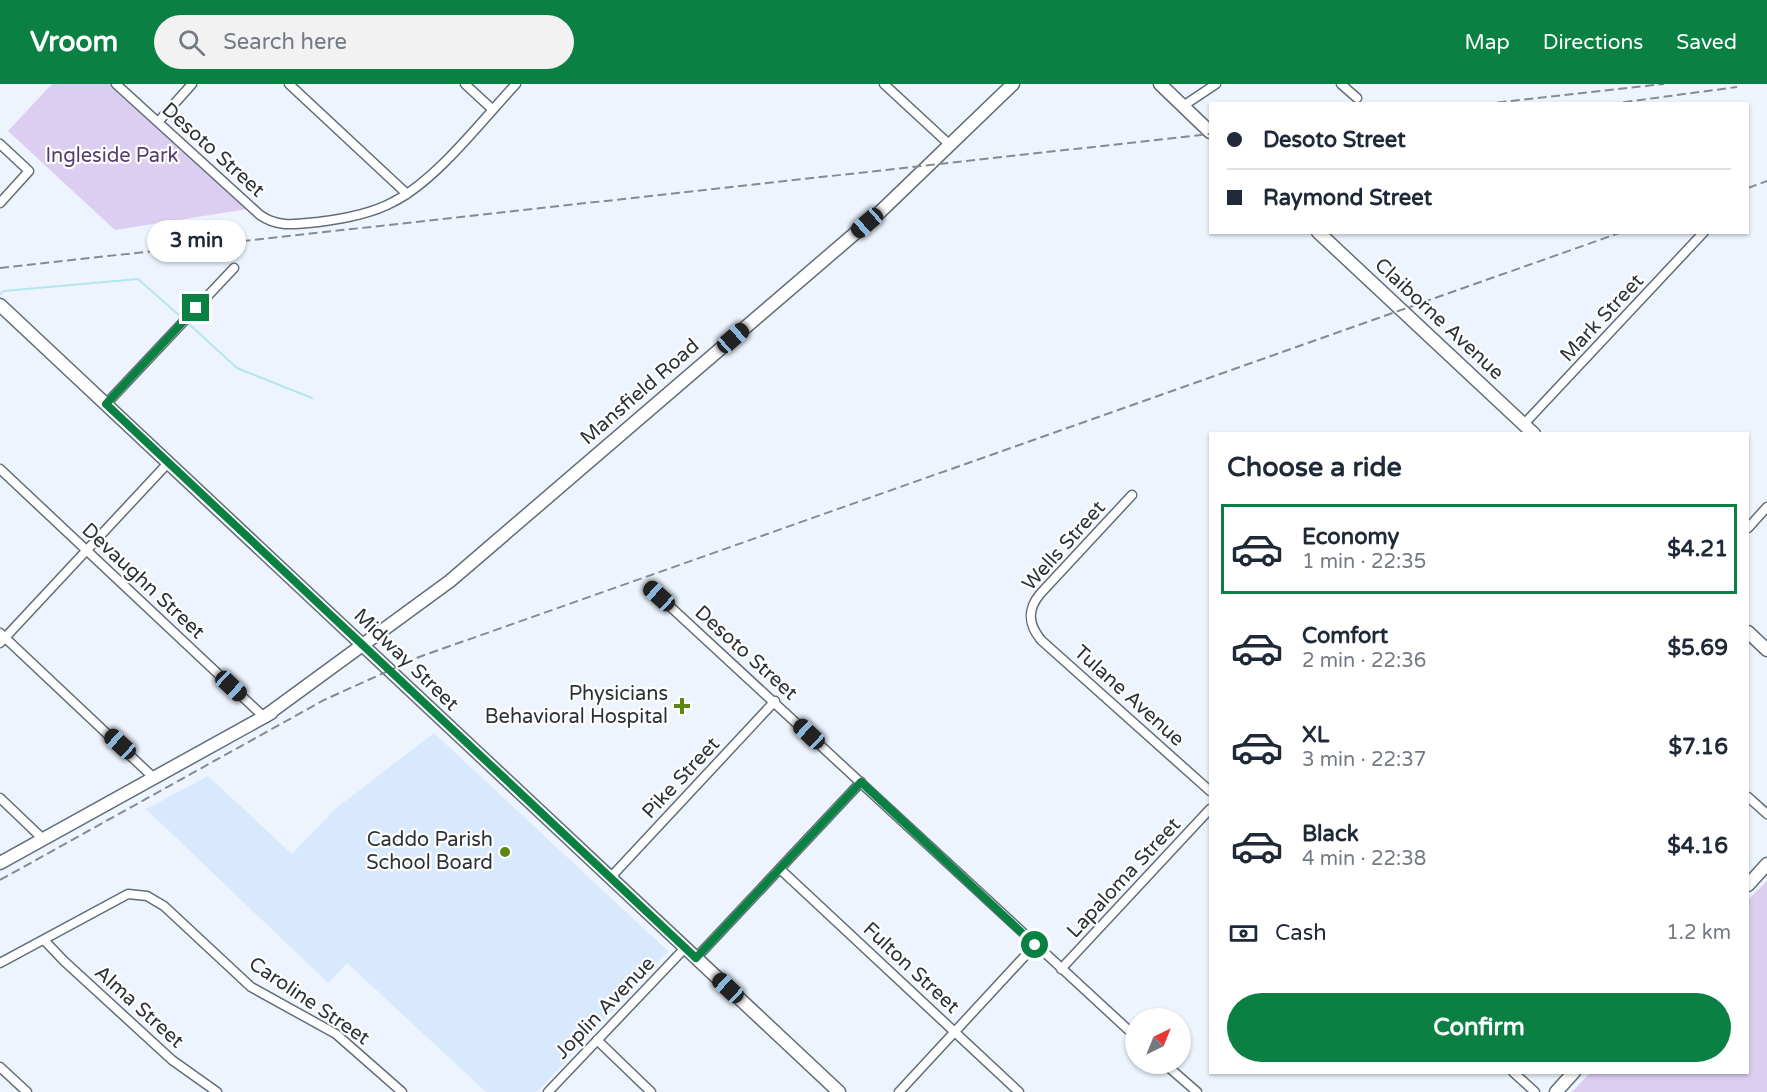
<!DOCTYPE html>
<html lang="en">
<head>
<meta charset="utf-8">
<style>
	:root { --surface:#fff; --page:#f2f2f3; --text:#1f2937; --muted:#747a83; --line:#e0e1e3; --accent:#0b8043 }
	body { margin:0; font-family:"Varela Round",sans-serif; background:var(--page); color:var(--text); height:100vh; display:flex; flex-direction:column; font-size:22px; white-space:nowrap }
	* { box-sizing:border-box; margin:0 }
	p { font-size:20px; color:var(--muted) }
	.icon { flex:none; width:33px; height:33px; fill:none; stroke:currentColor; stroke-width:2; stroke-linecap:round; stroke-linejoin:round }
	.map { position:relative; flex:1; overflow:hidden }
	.sheet { position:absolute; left:1209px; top:348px; width:540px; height:642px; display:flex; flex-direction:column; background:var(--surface); border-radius:0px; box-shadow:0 2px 4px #0004 }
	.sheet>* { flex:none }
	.banner { position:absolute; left:1209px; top:18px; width:540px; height:132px; border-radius:0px; box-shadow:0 2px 4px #0004; display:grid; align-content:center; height:132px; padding:0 18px; background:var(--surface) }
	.needle { width:39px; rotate:43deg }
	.fabs { position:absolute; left:1125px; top:924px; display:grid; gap:12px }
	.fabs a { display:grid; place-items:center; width:66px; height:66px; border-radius:50%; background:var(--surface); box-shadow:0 2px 4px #0004; font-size:30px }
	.end { position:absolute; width:27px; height:27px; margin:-14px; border:8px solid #0b8043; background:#fff; box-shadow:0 0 0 3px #fff }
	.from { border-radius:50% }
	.bubble { position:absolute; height:42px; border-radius:21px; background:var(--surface); box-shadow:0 2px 4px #0004; font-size:20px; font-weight:800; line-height:42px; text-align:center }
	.car { position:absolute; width:18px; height:36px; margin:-18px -9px; border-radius:8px; box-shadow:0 0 4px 2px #0007; background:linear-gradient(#222 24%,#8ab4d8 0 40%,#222 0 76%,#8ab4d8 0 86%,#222 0) }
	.banner b { display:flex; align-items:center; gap:21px; height:57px; font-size:22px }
	.banner b+b { border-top:2px solid var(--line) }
	.banner i { width:15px; height:15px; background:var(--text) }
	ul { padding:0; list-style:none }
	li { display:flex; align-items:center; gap:18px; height:90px; margin:0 12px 9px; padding:0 6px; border:3px solid transparent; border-radius:0px }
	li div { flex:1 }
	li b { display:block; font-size:22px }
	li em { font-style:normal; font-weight:800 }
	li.current { border-color:var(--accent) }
	li>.icon { width:54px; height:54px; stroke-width:1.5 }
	h2 { padding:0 18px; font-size:27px; line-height:72px }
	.pay { display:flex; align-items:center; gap:15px; height:66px; padding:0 18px; font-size:22px }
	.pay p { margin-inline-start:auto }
	.primary-button { display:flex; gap:12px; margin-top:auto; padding:12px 18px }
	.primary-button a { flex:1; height:69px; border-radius:36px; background:var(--accent); color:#fff; font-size:24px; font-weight:800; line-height:69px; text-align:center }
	header { display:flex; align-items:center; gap:36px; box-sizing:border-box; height:84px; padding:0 30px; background:var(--accent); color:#fff }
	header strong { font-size:28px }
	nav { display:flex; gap:33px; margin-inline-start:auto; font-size:21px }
	.search { width:420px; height:54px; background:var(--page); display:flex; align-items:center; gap:15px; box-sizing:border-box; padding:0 21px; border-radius:33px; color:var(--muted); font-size:22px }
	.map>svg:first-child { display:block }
</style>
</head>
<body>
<header>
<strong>Vroom</strong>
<div class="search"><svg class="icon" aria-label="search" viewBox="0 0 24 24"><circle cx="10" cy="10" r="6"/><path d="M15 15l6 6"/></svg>Search here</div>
<nav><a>Map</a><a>Directions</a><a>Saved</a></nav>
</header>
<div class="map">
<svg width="1767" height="1008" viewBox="0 0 1767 1008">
	<rect width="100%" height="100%" fill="#edf4fd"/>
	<!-- built -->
	<path fill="#d8e9fe" d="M434 649 668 867 537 1008H486L347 879 328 899 146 725 208 692 292 770 335 725Z"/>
	<!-- green -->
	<g fill="#dccef1">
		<path d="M52 0H111L248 125 115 146 8 47Z"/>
		<path d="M1767 797V1008H1572L1590 989 1748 988V816Z"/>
	</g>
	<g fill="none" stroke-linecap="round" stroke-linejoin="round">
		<!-- stream -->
		<g stroke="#b2e7ec" stroke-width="2">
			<path d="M0 210 4 207 138 195 180 232"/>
			<path d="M189 240 237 284 312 314"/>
		</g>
		<defs>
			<g id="street">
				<path d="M116 0 260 131C278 144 297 140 318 138 343 135 371 130 393 118 437 96 482 36 516 0"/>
				<path d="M289 0 407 110"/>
				<path d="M465 0 492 25"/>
				<path d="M884 0 950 61"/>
				<path d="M1341 0 1357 14"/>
				<path d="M1183 22 1216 0"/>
				<path d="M158 38 192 0"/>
				<path d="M0 60 29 87 0 119"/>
				<path d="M106 320 234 184"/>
				<path d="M1524 340 1704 148"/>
				<path d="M0 385 264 633"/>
				<path d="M1132 411 1040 510C1027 526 1028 540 1041 556L1210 707"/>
				<path d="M1748 444 1767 423"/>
				<path d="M650 504 1136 953"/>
				<path d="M0 549 154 694"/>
				<path d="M0 559 168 379"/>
				<path d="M1748 713 1767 730"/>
				<path d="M0 714 43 755"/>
				<path d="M780 785 1019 1008"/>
				<path d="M610 794 775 617"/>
				<path d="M44 856 64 877 172 976 217 1008"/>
				<path d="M696 874 861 698"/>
				<path d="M0 879 128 810 147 812 164 822 251 903 336 950 402 1008"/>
				<path d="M1061 885 1210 725"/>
				<path d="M597 956 651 1008"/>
				<path d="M1165 980 1197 1008"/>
				<path d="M0 983 27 1008"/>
				<path d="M1513 988 1535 1008"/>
				<path d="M548 1008 685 864"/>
				<path d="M899 1008 1035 861"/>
			</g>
			<g id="secondary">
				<path d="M1160 0 1210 48"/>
				<path d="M1318 148 1534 350"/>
				<path d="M0 221 839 1008"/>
				<path d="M1748 548 1767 566"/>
				<path d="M264 633 450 497 881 127 1013 0"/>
				<path d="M0 779 271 629"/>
				<path d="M1748 801 1767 780"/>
				<path d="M1556 1008 1574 988"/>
			</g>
		</defs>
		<!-- street casing -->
		<use href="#street" stroke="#626d7a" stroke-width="11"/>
		<!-- secondary casing -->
		<use href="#secondary" stroke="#626d7a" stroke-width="15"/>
		<!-- street -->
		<use href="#street" stroke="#fff" stroke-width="8"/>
		<!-- secondary -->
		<use href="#secondary" stroke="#fff" stroke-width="12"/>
		<!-- rail -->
		<g stroke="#858b92" stroke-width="2" stroke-dasharray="9 4.5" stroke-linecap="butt">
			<path d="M1484 20 1664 0"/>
			<path d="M1610 20 1737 3"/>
			<path d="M1748 104 1767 97"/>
			<path d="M0 184 1210 50"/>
			<path d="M0 796 324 616 419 573 1622 148"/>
		</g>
	</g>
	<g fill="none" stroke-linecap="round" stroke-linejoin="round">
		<!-- route -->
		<path stroke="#0b8043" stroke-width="8" d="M196 224 106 320 696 874 861 698 1035 861"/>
	</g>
	<!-- markers -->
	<g fill="#5e8711" stroke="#fff" stroke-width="2">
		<path d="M679 613h6v6h6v6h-6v6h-6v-6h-6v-6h6z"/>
		<circle cx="505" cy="768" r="6"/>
	</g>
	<g text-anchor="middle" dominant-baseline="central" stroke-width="4.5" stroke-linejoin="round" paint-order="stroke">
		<!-- street labels -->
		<g font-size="20" fill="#2c3136" stroke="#fff">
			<text transform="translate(213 66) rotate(42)">Desoto Street</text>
			<text transform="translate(1602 234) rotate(-47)">Mark Street</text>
			<text transform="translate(1439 235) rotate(43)">Claiborne Avenue</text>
			<text transform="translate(640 308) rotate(-41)">Mansfield Road</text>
			<text transform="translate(1064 462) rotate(-48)">Wells Street</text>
			<text transform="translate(143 497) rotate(43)">Devaughn Street</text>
			<text transform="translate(746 569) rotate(42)">Desoto Street</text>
			<text transform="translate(406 576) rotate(44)">Midway Street</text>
			<text transform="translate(1129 612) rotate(42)">Tulane Avenue</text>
			<text transform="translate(681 694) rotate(-47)">Pike Street</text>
			<text transform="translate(1124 794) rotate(-47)">Lapaloma Street</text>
			<text transform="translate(911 884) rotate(43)">Fulton Street</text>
			<text transform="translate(309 917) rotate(34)">Caroline Street</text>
			<text transform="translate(139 923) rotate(42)">Alma Street</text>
			<text transform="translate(605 924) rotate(-46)">Joplin Avenue</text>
		</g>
		<!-- park labels -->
		<g font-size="20" fill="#543e70" stroke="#fff">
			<text x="112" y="72">Ingleside Park</text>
		</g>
		<!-- poi labels -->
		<g font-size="20" fill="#2c3136" stroke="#fff" text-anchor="end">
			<text x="668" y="610">Physicians<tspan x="668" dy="23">Behavioral Hospital</tspan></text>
			<text x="493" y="756">Caddo Parish<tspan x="493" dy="23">School Board</tspan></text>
		</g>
	</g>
</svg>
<div class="fabs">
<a><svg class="needle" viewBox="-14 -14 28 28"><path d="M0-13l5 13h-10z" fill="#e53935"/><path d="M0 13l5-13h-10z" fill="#747a83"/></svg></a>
</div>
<i class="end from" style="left:1035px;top:861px"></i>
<i class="end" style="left:196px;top:224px"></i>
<div class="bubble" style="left:147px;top:136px;width:99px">3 min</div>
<i class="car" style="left:867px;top:139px;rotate:229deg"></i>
<i class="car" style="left:733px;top:254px;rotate:49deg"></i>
<i class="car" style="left:659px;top:512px;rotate:312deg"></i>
<i class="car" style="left:231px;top:602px;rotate:133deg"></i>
<i class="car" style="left:809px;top:650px;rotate:313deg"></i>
<i class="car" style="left:120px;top:660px;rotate:312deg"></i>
<i class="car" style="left:728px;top:904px;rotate:313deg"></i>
<div class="banner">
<b><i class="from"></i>Desoto Street</b>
<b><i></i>Raymond Street</b>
</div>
<section class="sheet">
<h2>Choose a ride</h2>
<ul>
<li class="current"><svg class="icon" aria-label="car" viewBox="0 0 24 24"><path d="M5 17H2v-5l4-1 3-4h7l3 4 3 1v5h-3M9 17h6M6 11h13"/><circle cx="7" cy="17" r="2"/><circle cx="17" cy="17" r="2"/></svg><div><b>Economy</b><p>1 min · 22:35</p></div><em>$4.21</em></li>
<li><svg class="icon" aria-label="car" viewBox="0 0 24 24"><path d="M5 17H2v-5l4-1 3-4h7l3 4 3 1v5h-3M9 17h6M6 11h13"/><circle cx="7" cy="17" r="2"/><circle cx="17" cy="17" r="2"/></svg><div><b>Comfort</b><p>2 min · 22:36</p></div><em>$5.69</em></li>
<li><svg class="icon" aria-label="car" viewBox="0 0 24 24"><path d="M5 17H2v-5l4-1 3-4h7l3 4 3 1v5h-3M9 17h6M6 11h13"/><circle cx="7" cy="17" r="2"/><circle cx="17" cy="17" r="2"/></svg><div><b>XL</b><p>3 min · 22:37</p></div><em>$7.16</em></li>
<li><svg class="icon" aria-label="car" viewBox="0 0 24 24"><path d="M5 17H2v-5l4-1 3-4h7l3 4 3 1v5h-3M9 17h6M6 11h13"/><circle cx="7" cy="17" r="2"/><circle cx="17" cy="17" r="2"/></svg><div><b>Black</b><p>4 min · 22:38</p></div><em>$4.16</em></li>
</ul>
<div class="pay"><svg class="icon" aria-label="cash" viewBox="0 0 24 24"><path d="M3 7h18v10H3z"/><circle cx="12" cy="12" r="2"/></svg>Cash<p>1.2 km</p></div>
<div class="primary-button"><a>Confirm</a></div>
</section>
</div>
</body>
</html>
